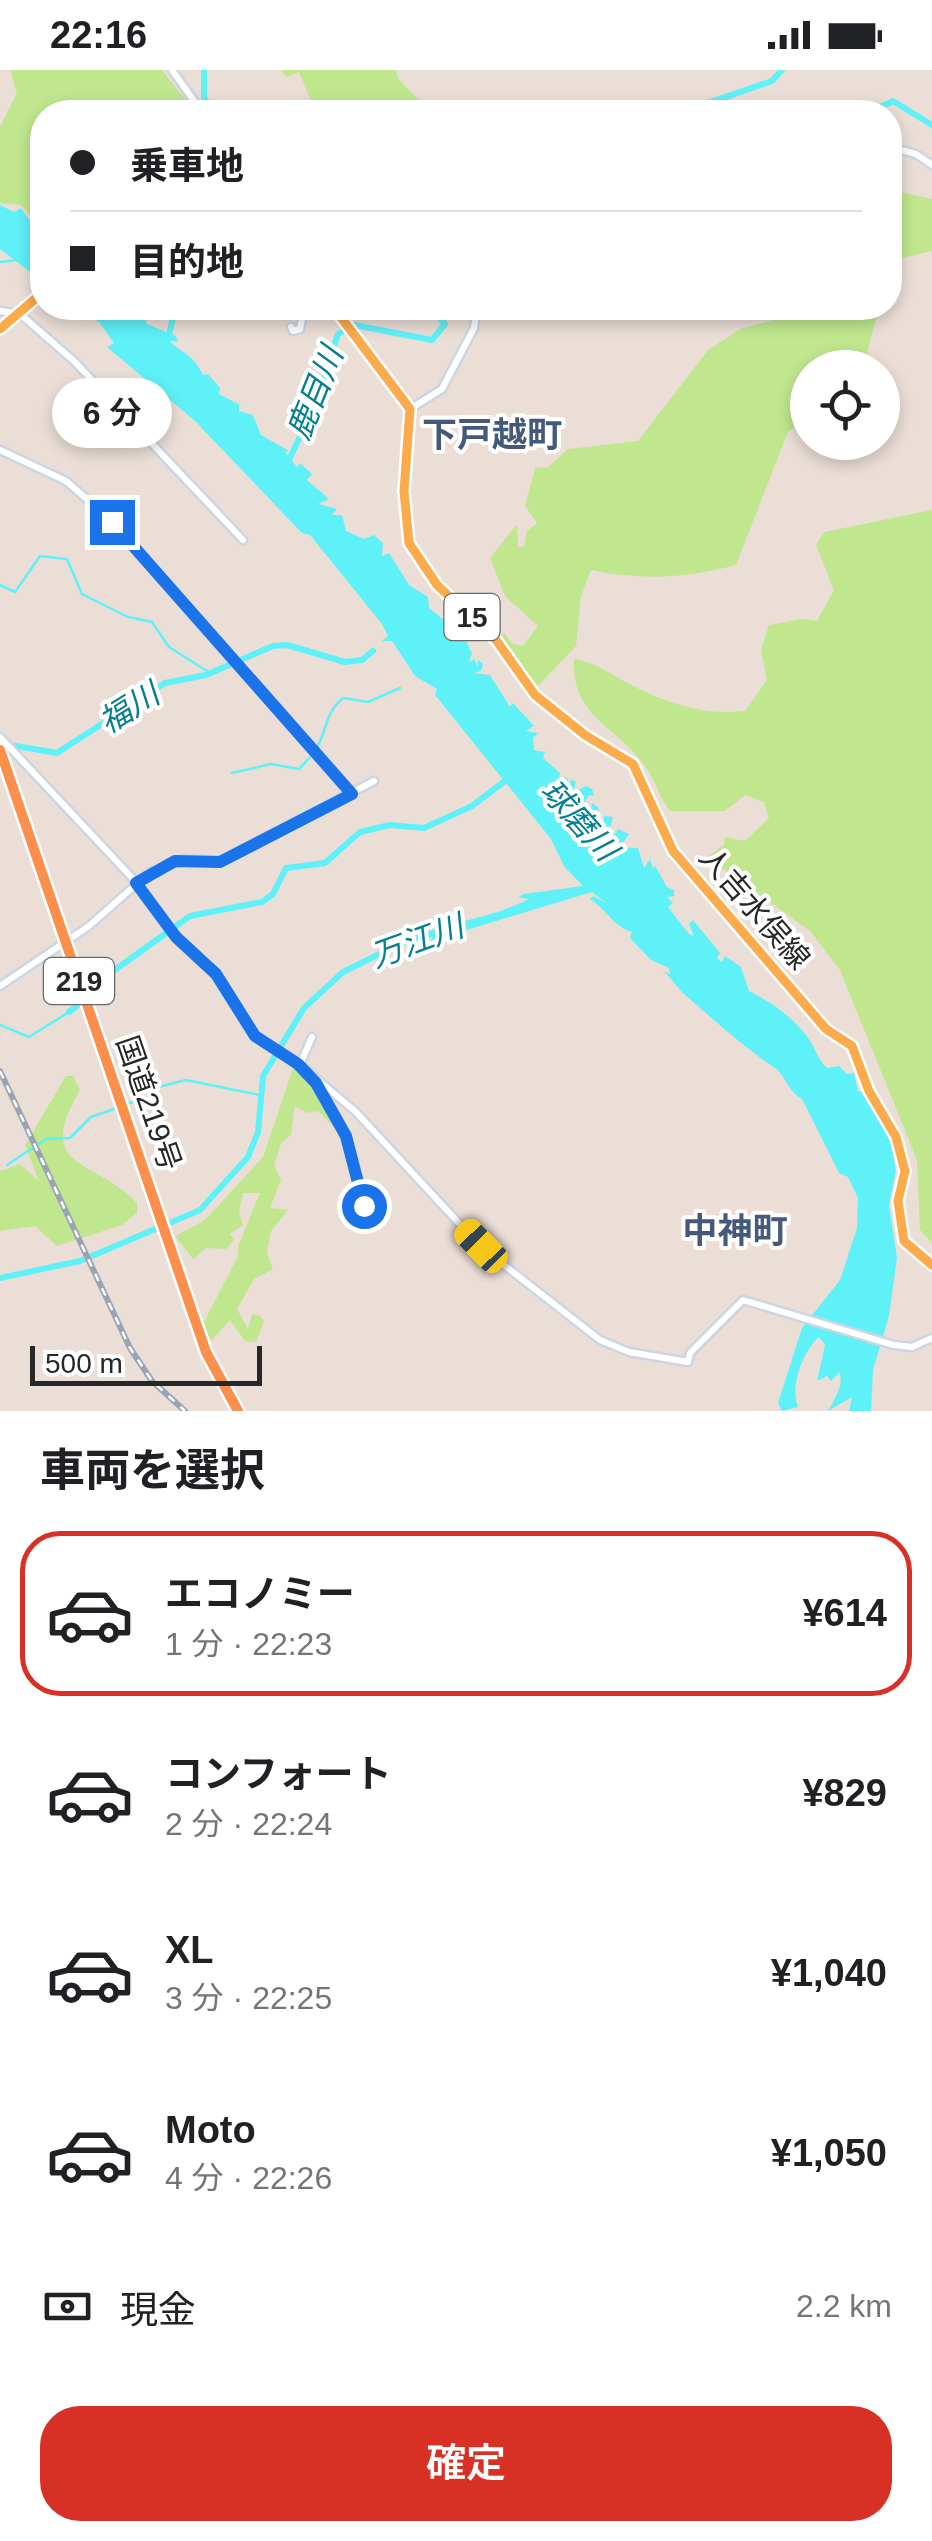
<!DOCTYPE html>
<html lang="ja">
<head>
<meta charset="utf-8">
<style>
	:root { --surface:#fff; --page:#f6f6f6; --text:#202124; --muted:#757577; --line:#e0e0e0; --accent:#d93025 }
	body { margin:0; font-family:Helvetica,"Noto Sans JP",sans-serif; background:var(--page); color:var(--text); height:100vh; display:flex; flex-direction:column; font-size:38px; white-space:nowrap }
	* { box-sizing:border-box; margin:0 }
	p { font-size:32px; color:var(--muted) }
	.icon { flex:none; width:55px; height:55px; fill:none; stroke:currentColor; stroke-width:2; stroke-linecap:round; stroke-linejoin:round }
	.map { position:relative; height:1341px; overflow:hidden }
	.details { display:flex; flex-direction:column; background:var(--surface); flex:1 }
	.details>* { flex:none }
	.guide { position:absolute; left:30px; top:30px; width:872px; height:220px; border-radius:40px; box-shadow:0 5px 15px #0003; display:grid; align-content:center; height:220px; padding:0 40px; background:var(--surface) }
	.buttons { position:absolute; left:790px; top:280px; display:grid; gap:20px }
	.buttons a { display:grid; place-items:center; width:110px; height:110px; border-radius:50%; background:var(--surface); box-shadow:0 5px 15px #0003; font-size:50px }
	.scale { position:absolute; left:30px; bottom:25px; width:232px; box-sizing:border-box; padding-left:10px; border:5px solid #272727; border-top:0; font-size:28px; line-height:35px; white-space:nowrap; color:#272727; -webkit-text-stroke:8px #fff; paint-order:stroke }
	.end { position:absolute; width:45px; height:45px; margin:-22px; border:12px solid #1a73e8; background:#fff; box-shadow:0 0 0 5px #fff }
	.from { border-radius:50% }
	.bubble { position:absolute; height:70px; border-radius:35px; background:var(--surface); box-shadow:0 5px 15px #0003; font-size:32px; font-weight:600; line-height:70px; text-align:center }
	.car { position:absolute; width:30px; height:60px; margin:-30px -15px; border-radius:12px; box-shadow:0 0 8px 2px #0007; background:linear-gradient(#f5c518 24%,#345 0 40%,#f5c518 0 76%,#345 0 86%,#f5c518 0) }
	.guide b { display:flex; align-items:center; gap:35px; height:95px; font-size:38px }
	.guide b+b { border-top:2px solid var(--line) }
	.guide i { width:25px; height:25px; background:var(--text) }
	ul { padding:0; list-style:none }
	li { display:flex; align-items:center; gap:30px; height:165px; margin:0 20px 15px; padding:0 20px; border:5px solid transparent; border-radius:40px }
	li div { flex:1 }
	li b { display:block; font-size:38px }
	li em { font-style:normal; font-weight:600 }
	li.on { border-color:var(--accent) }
	li>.icon { width:90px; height:90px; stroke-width:1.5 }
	h2 { padding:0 40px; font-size:45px; line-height:120px }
	.pay { display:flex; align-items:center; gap:25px; height:110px; padding:0 40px; font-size:38px }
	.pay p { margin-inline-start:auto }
	.button { display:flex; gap:20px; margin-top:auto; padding:20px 40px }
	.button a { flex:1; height:115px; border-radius:40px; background:var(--accent); color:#fff; font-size:40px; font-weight:600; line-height:115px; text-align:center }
	.status { display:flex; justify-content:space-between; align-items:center; height:70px; padding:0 50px; background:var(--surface); direction:ltr }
	.status svg { height:28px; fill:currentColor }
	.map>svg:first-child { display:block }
</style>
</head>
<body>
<div class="status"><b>22:16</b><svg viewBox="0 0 49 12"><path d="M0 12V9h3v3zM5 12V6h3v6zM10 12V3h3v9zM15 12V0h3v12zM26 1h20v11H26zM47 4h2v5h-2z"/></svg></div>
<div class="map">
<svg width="932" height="1341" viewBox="0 0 932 1341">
	<rect width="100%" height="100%" fill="#ebded7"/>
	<!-- green -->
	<g fill="#c0e78e">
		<path d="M10 0H162L195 42H42V160L21 135 0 133V57L17 23Z"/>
		<path d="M281 0H396L399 10 431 42H309L311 31 299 2 286 7Z"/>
		<path d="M890 120 932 129V181L890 191Z"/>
		<path d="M790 238H872L877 244 864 297 808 298 807 348 788 362 736 495C687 508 641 511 591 500L581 526 576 576 534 620 499 568 504 563 513 574 523 576 538 556 505 526 490 488 517 454 518 477H524L527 461 537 453 525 436 535 398 548 397 568 379 638 371 708 280 740 259 785 247Z"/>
		<path d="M932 440V1173L920 1160 917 1090 840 900 810 861 707 787 724 775 725 767 745 771 769 748 764 732 745 725 725 741H670C660 728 656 713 647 699 619 656 571 649 574 589 596 592 612 605 631 615 666 633 706 646 745 641L767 610 761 580 769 555 802 549 817 551 834 520 816 475 824 462Z"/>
		<path d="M293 998 313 1014 343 1066 318 1041 308 1043 295 1036 291 1065 281 1073 274 1095 281 1110 270 1138 288 1140 271 1161 267 1183 273 1199 254 1209 237 1239 248 1259 252 1244 260 1246 264 1251 256 1272 245 1271 230 1250 211 1271 202 1256 238 1186V1176L260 1123H243L239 1141 243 1155 230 1164 234 1170 226 1179 206 1178 193 1189 175 1166 205 1150 263 1087Z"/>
		<path d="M66 1006H73L80 1020C32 1101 97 1089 137 1133V1143L122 1155 57 1176 35 1156 0 1161V1101L20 1094 39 1111 25 1075Z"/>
	</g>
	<!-- water -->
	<g fill="#5ff1f8">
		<path d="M0 135 14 142 21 138 42 168V211L0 179Z"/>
		<path d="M71 238H137L143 243 149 238 152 250 144 247 147 254 176 266 178 272 168 270C182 283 193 284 203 305L208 304 220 318 219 324 246 338 239 335V341L253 345 261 365 289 381 285 382 297 397 300 393 312 404 307 410 329 429 318 434 337 439 332 445H342L346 461 364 469 374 465 383 473 382 486 389 483 409 515 428 527 429 538 464 566 472 584 469 592 474 589 478 597V590L483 594 481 601 473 603 490 605 510 637 513 633 534 656 526 661 538 663 533 668 534 680 545 682 543 688 560 703 559 709 566 707 570 715 571 709 576 712 573 723 586 716 592 719 594 726 589 725 583 736 591 739 592 733 599 738 596 748 604 753V746L613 747 609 762 615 764 618 759 629 764 620 777 638 778 644 798 650 789 653 799 655 796 667 817 674 820V826L667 827 673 833 668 837 689 864 694 866 689 854 693 850 720 883 717 888 722 892 725 886 741 897 749 921C767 930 794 946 811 972 816 981 818 989 827 998L839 996 847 1004 854 1003 858 1021 866 1023 891 1073 896 1101 889 1135 897 1188 889 1246 873 1300 871 1341H849L852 1327 828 1341C834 1329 845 1314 839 1302L831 1311 827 1306 817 1311 825 1275 819 1267C802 1282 790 1317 798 1337L782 1341 778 1333 802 1258 840 1210 857 1158 858 1128 848 1107 839 1103 802 1029C787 1020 786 1006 775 998 742 976 714 950 684 924 677 918 672 908 663 901L670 904 669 898 651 890 630 868 632 862C615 858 606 839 590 829L593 826 606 833 592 822 430 871 433 867 395 875C438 852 486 851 529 829L518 827 524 824 583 816 564 796 551 769 435 625 437 619 415 606 392 571H382L388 566 382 554 310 465 302 463 195 351 107 277 114 273 99 252Z"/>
	</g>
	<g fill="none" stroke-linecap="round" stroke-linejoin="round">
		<!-- stream -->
		<g stroke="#5ff1f8" stroke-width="2.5">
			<path d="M0 192 17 190"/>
			<path d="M0 515 15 522 40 486 67 489 82 524 128 547 152 552 169 577 210 603"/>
			<path d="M317 677C328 659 324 644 343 628L368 632 400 618"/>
			<path d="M232 703 271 694 299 699 313 684"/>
			<path d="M0 955 29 967 69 942"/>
			<path d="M124 1035 151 1026 158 1017 186 1010 260 1025"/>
			<path d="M7 1095 46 1069 70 1068 91 1047 117 1038"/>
		</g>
		<!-- river -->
		<g stroke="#5ff1f8" stroke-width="6">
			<path d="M204 0V27L213 42"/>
			<path d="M681 42 772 11 782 0"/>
			<path d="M869 42 893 31 932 55"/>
			<path d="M166 279 175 238"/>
			<path d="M287 394 315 335 338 264 354 255 432 270 445 254 431 238"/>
			<path d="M0 678 16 676 57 683 165 613 206 605 273 576 287 575 345 592 362 590 373 581"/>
			<path d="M69 942 104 915 105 907 190 846 262 832 273 824 286 798 325 793 360 762 390 755 424 758 472 736 505 711"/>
			<path d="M0 1208 80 1191 200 1140 248 1087 258 1062 263 1006 304 938 343 902 408 870"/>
		</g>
		<defs>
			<g id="tertiary">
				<path d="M172 0 202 42"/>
				<path d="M890 77 916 84 932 95"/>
				<path d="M0 241 20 244 74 291 243 470"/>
				<path d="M291 257 293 261 300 259 304 238"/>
				<path d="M410 339 442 319 474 258 477 238"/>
				<path d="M0 380 66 411 112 451 352 724"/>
				<path d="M0 667 137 813 176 867 215 904 255 966 299 994 356 1042 481 1177 600 1270 629 1282 688 1292 690 1283 743 1230 894 1275 912 1277 932 1268"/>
				<path d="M0 916 89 856 149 803 185 789 220 791 374 711"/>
				<path d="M299 997 312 967"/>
				<path d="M316 1012 345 1066 371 1158"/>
			</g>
			<g id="primary">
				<path d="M334 238 410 339 404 421 409 473 437 515 496 570 535 625 585 665 633 694 673 781 826 959 852 976 869 1021 896 1067 905 1101 898 1131 904 1171 932 1195"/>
				<path d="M0 259 42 223"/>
			</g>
			<path id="trunk" d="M0 680 206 1282 238 1341"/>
		</defs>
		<!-- tertiary casing -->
		<use href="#tertiary" stroke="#ccd5e2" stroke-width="11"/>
		<!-- primary casing -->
		<use href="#primary" stroke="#fff" stroke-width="14"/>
		<!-- trunk casing -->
		<use href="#trunk" stroke="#fff" stroke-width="15"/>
		<!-- tertiary -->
		<use href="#tertiary" stroke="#fff" stroke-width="6"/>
		<!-- primary -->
		<use href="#primary" stroke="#fbab4c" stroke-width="9"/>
		<!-- trunk -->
		<use href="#trunk" stroke="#fd8f4d" stroke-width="10"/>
		<defs>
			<path id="rail" d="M0 1001 130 1278 152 1311 185 1341"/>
		</defs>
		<!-- rail casing -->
		<use href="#rail" stroke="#99a3b3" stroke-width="6"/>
		<!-- rail -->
		<use href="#rail" stroke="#fff" stroke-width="2.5" stroke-dasharray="8" stroke-linecap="butt"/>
	</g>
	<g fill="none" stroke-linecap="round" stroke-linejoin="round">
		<!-- route -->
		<path stroke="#1a73e8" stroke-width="12" d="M112 452 352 724 220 792 175 791 136 813 176 867 216 904 255 966 298 994 316 1013 346 1066 364 1136"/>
	</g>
	<g text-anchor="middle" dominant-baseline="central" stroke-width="8" stroke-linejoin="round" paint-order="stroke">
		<!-- shield labels -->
		<g fill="#fff" stroke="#686868" stroke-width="2.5">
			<rect x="444.5" y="524" width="55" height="46" rx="8"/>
			<rect x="44" y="888" width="70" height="46" rx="8"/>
		</g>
		<g font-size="28" font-weight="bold" fill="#272727">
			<text x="472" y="547">15</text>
			<text x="79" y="911">219</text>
		</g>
		<!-- street labels -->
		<g font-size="30" fill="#272727" stroke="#fff">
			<text transform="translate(755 838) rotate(49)">人吉水俣線</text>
			<text transform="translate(149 1033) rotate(71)">国道219号</text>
		</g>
		<!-- water labels -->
		<g font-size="32" font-style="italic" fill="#048091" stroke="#fff">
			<text transform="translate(315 323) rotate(-68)">鹿目川</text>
			<text transform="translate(129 638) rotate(-32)">福川</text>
			<text transform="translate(579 750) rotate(48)">球磨川</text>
			<text transform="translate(417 871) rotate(-20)">万江川</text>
		</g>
		<!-- quarter labels -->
		<g font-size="35" font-weight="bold" fill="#455a7a" stroke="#fff">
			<text x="492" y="364">下戸越町</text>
			<text x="735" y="1160">中神町</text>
		</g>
	</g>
</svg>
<div class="buttons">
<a><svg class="icon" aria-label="locate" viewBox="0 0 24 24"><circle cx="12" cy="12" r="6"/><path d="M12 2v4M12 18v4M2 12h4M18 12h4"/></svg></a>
</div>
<div class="scale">500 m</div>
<i class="end from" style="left:364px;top:1136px"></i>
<i class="end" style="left:112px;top:452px"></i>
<div class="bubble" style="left:52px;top:308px;width:120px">6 分</div>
<i class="car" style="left:481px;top:1176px;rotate:316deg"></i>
<div class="guide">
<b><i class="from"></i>乗車地</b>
<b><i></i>目的地</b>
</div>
</div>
<section class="details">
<h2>車両を選択</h2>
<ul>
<li class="on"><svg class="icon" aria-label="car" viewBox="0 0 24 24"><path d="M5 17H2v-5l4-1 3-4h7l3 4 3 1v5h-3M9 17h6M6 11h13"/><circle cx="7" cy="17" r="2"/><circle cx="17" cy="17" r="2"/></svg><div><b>エコノミー</b><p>1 分 · 22:23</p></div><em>¥614</em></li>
<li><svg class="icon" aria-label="car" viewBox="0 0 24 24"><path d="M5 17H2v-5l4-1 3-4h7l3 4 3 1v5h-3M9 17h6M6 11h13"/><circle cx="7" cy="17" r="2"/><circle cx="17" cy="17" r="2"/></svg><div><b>コンフォート</b><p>2 分 · 22:24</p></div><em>¥829</em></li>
<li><svg class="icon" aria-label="car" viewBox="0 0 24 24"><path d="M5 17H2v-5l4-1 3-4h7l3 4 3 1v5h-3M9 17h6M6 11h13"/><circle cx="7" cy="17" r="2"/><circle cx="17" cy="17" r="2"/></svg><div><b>XL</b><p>3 分 · 22:25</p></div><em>¥1,040</em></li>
<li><svg class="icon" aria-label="car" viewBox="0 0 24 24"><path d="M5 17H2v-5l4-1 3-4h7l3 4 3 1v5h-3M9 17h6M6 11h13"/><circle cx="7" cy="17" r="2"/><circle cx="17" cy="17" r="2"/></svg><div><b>Moto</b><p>4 分 · 22:26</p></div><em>¥1,050</em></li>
</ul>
<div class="pay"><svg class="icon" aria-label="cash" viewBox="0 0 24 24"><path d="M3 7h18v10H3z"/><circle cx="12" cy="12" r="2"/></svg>現金<p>2.2 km</p></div>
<div class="button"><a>確定</a></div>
</section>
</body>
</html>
